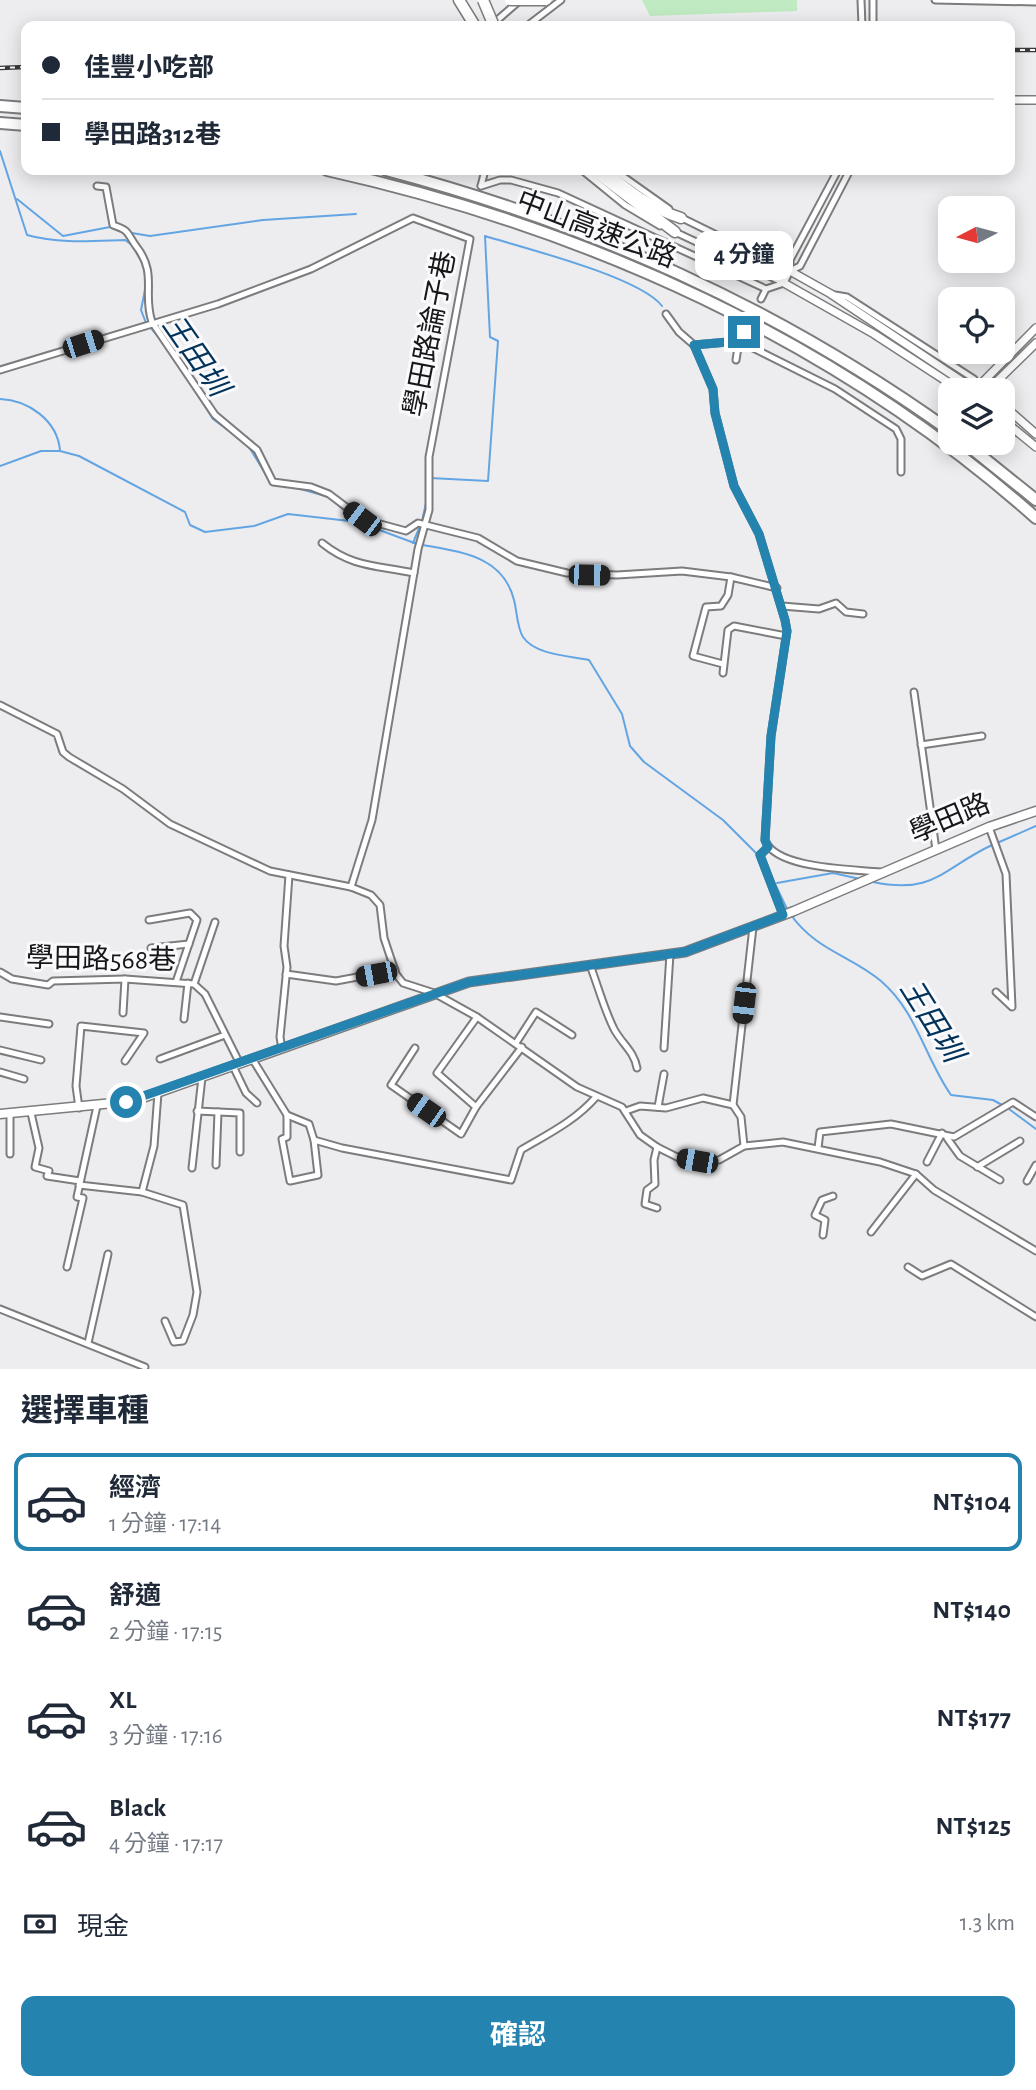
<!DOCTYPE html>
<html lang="zh-TW">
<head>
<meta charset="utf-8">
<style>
	:root { --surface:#fff; --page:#f2f2f3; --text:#1f2937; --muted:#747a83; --line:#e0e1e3; --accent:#2483af }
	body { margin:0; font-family:"Alegreya Sans","Noto Sans TC",sans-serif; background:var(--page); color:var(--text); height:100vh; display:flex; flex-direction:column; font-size:26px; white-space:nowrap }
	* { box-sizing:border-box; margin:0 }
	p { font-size:23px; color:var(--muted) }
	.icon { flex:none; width:38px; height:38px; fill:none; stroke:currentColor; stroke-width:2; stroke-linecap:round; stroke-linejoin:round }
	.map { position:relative; height:1369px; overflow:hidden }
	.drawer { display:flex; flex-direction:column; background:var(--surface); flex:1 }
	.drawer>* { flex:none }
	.banner { position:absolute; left:21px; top:21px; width:994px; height:154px; border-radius:14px; box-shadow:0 4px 18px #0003; display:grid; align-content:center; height:154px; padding:0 21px; background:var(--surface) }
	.needle { width:46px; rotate:264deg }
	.controls { position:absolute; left:938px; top:196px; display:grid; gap:14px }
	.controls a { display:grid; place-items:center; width:77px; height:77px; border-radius:14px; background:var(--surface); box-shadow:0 4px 18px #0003; font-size:35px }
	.end { position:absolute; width:32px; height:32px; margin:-16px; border:9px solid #2483af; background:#fff; box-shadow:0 0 0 4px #fff }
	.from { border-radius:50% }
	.bubble { position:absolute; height:49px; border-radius:14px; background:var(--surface); box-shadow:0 4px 18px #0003; font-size:23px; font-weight:700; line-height:49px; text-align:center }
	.car { position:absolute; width:21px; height:42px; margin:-21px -10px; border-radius:9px; box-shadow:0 0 5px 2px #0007; background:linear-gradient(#222 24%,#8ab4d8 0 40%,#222 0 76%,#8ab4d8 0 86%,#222 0) }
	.banner b { display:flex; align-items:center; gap:24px; height:66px; font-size:26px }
	.banner b+b { border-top:2px solid var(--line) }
	.banner i { width:18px; height:18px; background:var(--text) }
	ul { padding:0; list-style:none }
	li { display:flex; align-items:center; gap:21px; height:98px; margin:0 14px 10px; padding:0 7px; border:4px solid transparent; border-radius:14px }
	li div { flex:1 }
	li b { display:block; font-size:26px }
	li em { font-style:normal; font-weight:700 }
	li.active { border-color:var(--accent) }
	li>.icon { width:63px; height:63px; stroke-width:1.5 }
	h2 { padding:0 21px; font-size:32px; line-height:84px }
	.pay { display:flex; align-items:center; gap:18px; height:77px; padding:0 21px; font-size:26px }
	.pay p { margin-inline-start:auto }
	.cta { display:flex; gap:14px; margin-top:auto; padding:14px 21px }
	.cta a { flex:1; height:80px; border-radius:14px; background:var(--accent); color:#fff; font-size:28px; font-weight:700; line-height:80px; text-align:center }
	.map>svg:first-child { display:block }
</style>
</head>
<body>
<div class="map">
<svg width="1036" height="1369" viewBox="0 0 1036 1369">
	<rect width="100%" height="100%" fill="#ededf0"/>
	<!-- green -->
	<path fill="#c0eac1" d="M642 0H797V11L650 16Z"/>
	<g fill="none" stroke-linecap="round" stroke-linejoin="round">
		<!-- stream -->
		<g stroke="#63a5e3" stroke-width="2">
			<path d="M0 151 27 235C59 244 92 241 125 240L132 245 144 266"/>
			<path d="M17 199 63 236 110 227"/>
			<path d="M132 233 150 236 263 220 356 214"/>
			<path d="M146 285 141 310 146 323"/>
			<path d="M150 327 162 341"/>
			<path d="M177 363 213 419 240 439"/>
			<path d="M0 399C28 400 57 420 60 450"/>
			<path d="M249 447 271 483"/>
			<path d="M0 466 41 451H60L79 456 185 512 190 525 205 532 254 526 288 514 358 522 417 544"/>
			<path d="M430 478 488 481 498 341 490 337 485 236C524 248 640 277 662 306"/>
			<path d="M297 488 329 497 358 522"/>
			<path d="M422 521 426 503"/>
			<path d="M413 543 420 526"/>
			<path d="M423 545C461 552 503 556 514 600 517 611 517 628 523 637 535 655 570 656 589 660L622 714 630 746 644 762 723 820 759 856"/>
			<path d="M997 843 1036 826"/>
			<path d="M765 863 788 911"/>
			<path d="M873 882C934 895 943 868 992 845"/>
			<path d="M777 883 833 873 860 879"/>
			<path d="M791 915C817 951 850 955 881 981 917 1012 925 1058 951 1095L993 1100 1004 1106"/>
			<path d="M1009 1109 1036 1129"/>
		</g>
		<defs>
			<g id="minor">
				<path d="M861 0 862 26"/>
				<path d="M873 0V26"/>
				<path d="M935 0 1036 2"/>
				<path d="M494 23 518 2"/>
				<path d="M527 26 561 0"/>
				<path d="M582 170 625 205 660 226"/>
				<path d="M614 170 669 209"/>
				<path d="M97 186 106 187 113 225C130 231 126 232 136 246 158 274 142 293 152 322L215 415 257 450 273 482 311 487 329 494 362 519 406 531 418 523 478 538 517 561 567 573 617 575 682 571 731 577"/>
				<path d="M481 186 500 180H511L558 193 766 289"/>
				<path d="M481 186 485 170"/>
				<path d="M680 217 790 271"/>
				<path d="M673 231 784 283"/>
				<path d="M790 271V260L838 170"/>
				<path d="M784 283 790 271 800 266 850 170"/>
				<path d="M835 295 847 297 974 379 977 387"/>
				<path d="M761 299 766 289 784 283"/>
				<path d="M666 314 679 332 694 345"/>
				<path d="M744 332 739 341 694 345 713 389 715 413 734 486 759 534 785 620 787 631 771 736 765 840C775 869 852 869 880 872"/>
				<path d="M736 360 739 341 835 389 896 429 901 439V472"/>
				<path d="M0 370 218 304 311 269 413 218 470 239 429 457V510L418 549 372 820 351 887"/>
				<path d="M322 543C353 568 377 565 414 573"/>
				<path d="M782 606 819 609 836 603 846 612 863 614"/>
				<path d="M723 664 693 656 706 607 721 606 728 595 731 577 777 588"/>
				<path d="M723 673 728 630 734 626 786 636"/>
				<path d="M914 692 936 850"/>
				<path d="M0 705 57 734 63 752 69 757 123 789 170 824 240 857 270 871 351 887 371 895 380 905 384 938 396 974 403 983 434 993 477 1017 577 1087 622 1107 640 1135 657 1147 681 1159 697 1162 719 1160 744 1146 783 1142 880 1162 916 1174 934 1190 1036 1251"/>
				<path d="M921 745 982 736"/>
				<path d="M989 827 1006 874 1012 1007 996 992"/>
				<path d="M768 847 760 855 783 915"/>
				<path d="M149 920 190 913 197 920 176 982"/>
				<path d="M151 948 189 944"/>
				<path d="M590 965C598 986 604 1009 614 1029 622 1044 634 1051 637 1068"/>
				<path d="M0 972 12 979 48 985 53 981 125 979 194 984 205 994 240 1064"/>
				<path d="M286 974 336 981 395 970"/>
				<path d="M194 984 215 922"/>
				<path d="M123 1013 125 979"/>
				<path d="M0 1017 49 1024"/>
				<path d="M184 1019 188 983"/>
				<path d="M516 1043 536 1012 572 1035"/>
				<path d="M415 1048 391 1085 461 1134 476 1107 522 1047"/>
				<path d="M664 1048 670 954"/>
				<path d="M282 1049 280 1037 287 967 284 946 289 875"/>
				<path d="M0 1050 41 1060"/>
				<path d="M160 1059 225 1035"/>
				<path d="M253 1060 287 1115V1137L282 1139 290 1181 318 1175 314 1140"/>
				<path d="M233 1066 246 1093 257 1103"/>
				<path d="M0 1072 24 1079"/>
				<path d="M476 1107 437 1073 477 1017"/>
				<path d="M658 1107 664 1074"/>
				<path d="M79 1108 76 1086 81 1026 144 1033 125 1061"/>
				<path d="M197 1111 240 1113V1152"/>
				<path d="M626 1111 640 1106 666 1108 703 1098 733 1105"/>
				<path d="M31 1113 39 1148 35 1167 49 1171 47 1176 80 1181"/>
				<path d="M287 1115 309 1124 314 1140 342 1148 511 1180 521 1150C548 1134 575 1121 596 1097"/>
				<path d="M947 1138 960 1156 1000 1180"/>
				<path d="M744 1146 741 1117 733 1105 753 927"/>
				<path d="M818 1148 820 1132 891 1124 954 1137 1013 1102 1036 1117"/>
				<path d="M10 1154V1114"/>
				<path d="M927 1162 942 1133"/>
				<path d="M216 1165 218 1112"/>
				<path d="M977 1167 1020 1141"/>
				<path d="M192 1168 202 1077"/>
				<path d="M1027 1181 1036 1165"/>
				<path d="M79 1185 142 1192 183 1205 197 1292 193 1315 183 1341 174 1342 165 1321"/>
				<path d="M142 1192 154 1146 158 1093"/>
				<path d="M657 1208 645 1204 647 1190 655 1184 654 1160 657 1147"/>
				<path d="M871 1232 916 1174"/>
				<path d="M823 1235 825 1220 815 1215 822 1200 833 1196"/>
				<path d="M67 1267 83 1198 77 1197 97 1106"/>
				<path d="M908 1267 922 1276 951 1264 1036 1317"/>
				<path d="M0 1309 145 1367"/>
				<path d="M88 1343 108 1254"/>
			</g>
			<g id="tertiary">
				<path d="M1010 100H1036"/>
				<path d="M790 271 831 294 969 386 982 390"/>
				<path d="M784 283 874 334 960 390"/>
				<path d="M975 390 1036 328"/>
				<path d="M988 390 1036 343"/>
				<path d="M1003 405 1036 434"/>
				<path d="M1003 420 1036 447"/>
			</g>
			<path id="secondary" d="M0 1114 134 1101 469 982 685 952 794 911 989 827 1036 811"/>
			<g id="trunk">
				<path d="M459 0 475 26"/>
				<path d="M593 170 675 232"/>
				<path d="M604 170C627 190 652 209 681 218"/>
			</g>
			<g id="motorway">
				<path d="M0 106 26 108"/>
				<path d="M0 123 26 125"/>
				<path d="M327 170C587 228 836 340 1036 518"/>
				<path d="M386 170C593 225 775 306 950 431"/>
				<path d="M965 443 1036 500"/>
			</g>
		</defs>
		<!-- minor casing -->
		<use href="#minor" stroke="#7c7c7e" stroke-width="9"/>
		<!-- tertiary casing -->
		<use href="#tertiary" stroke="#7c7c7e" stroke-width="10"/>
		<!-- secondary casing -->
		<use href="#secondary" stroke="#7c7c7e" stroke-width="11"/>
		<!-- trunk casing -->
		<use href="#trunk" stroke="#7c7c7e" stroke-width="13"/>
		<!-- motorway casing -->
		<use href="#motorway" stroke="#7c7c7e" stroke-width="14"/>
		<!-- minor -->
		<use href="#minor" stroke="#fff" stroke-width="5"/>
		<!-- tertiary -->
		<use href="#tertiary" stroke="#fff" stroke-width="7"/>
		<!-- secondary -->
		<use href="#secondary" stroke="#fff" stroke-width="8"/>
		<!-- trunk -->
		<use href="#trunk" stroke="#fff" stroke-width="10"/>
		<!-- motorway -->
		<use href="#motorway" stroke="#fff" stroke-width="10"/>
		<defs>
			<g id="rail">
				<path d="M1010 50H1036"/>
				<path d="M0 68 26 67"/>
			</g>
		</defs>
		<!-- rail casing -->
		<use href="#rail" stroke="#383839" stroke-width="4.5"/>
		<!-- rail -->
		<use href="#rail" stroke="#fafafd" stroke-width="2" stroke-dasharray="5" stroke-linecap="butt"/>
		<defs>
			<g id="trunk-bridge">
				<path d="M483 0 494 26"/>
				<path d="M510 0H546"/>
			</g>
		</defs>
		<!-- trunk-bridge casing -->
		<use href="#trunk-bridge" stroke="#7c7c7e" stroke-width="13" stroke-linecap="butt"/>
		<!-- trunk-bridge -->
		<use href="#trunk-bridge" stroke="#fff" stroke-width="10"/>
	</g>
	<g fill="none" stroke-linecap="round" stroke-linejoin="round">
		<!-- route -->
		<path stroke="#2483af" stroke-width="9" d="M126 1102 469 982 685 952 783 915 760 855 768 847 765 840 771 736 787 631 785 620 759 534 734 486 715 413 713 389 694 345 739 341 744 332"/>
	</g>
	<g text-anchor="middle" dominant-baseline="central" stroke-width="6" stroke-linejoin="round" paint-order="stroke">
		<!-- street labels -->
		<g font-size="28" fill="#171718" stroke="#fafafd">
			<text transform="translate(596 230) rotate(21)">中山高速公路</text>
			<text transform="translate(431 334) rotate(-79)">學田路論子巷</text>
			<text transform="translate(950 819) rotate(-23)">學田路</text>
			<text transform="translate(101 960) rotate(1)">學田路568巷</text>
		</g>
		<!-- water labels -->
		<g font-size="30" font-style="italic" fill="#00325a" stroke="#fafafd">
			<text transform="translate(195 356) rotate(55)">王田圳</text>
			<text transform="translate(931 1021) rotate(58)">王田圳</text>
		</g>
	</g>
</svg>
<div class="controls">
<a><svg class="needle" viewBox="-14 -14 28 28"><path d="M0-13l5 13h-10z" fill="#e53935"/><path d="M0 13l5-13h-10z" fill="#747a83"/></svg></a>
<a><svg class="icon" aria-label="locate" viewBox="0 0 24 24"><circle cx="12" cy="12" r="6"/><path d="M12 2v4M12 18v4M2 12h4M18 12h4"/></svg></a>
<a><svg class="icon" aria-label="layers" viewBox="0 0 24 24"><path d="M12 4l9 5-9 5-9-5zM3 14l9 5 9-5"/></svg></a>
</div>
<i class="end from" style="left:126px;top:1102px"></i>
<i class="end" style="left:744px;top:332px"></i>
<div class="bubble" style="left:695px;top:231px;width:98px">4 分鐘</div>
<i class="car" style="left:83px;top:344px;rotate:72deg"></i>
<i class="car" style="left:362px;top:519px;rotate:307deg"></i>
<i class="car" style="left:589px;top:575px;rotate:91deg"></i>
<i class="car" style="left:376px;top:974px;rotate:259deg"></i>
<i class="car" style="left:744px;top:1003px;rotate:187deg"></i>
<i class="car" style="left:426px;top:1110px;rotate:305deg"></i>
<i class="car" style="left:697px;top:1161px;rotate:280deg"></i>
<div class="banner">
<b><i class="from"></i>佳豐小吃部</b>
<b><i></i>學田路312巷</b>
</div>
</div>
<section class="drawer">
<h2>選擇車種</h2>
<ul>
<li class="active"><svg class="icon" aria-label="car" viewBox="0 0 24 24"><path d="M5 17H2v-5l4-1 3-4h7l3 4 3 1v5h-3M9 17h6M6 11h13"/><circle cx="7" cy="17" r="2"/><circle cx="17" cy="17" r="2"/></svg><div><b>經濟</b><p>1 分鐘 · 17:14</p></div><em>NT$104</em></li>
<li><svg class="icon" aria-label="car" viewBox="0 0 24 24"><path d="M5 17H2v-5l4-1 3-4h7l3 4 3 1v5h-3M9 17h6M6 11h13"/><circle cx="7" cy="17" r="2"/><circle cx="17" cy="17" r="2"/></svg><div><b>舒適</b><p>2 分鐘 · 17:15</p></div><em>NT$140</em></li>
<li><svg class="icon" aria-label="car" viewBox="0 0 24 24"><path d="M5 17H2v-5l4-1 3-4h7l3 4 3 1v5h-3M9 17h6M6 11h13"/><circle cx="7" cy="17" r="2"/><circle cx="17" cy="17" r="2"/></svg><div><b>XL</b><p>3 分鐘 · 17:16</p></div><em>NT$177</em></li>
<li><svg class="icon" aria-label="car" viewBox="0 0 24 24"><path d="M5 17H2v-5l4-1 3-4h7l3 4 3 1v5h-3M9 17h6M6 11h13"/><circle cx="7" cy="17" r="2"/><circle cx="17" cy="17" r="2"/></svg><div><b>Black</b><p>4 分鐘 · 17:17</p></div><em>NT$125</em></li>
</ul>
<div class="pay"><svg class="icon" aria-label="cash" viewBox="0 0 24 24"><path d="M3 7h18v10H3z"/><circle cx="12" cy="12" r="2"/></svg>現金<p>1.3 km</p></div>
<div class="cta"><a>確認</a></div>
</section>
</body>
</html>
